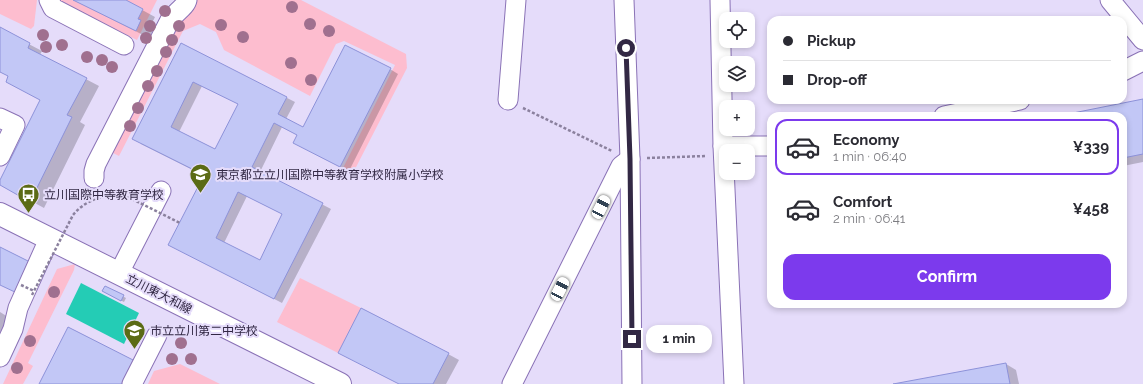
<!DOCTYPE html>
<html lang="en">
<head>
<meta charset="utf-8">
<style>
	:root { --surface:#fff; --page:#f2f2f3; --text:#2b2b33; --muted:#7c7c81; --line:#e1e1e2; --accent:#7c3aed }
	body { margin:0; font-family:Raleway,"Noto Sans JP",sans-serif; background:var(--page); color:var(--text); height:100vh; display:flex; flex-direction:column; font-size:15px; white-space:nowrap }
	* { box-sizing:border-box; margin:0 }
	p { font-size:13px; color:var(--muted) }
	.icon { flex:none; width:22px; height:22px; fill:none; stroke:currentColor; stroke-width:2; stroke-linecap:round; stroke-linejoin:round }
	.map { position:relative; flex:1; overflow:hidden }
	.details { position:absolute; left:767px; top:112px; width:360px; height:196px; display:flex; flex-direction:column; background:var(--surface); border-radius:12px; box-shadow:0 2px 6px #0003 }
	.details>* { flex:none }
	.guide { position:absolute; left:767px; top:16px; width:360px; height:88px; border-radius:12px; box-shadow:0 2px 6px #0003; display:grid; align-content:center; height:88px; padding:0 16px; background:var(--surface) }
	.buttons { position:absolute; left:719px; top:12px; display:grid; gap:8px }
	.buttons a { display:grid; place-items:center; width:36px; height:36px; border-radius:8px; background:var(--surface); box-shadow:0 2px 6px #0003; font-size:20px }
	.end { position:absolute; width:18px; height:18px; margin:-9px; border:5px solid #322844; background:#fff; box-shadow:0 0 0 2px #fff }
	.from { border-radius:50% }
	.bubble { position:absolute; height:28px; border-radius:12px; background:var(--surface); box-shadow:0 2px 6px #0003; font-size:13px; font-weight:700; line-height:28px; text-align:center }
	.car { position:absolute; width:12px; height:24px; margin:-12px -6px; border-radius:5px; box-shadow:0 0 3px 1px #0007; background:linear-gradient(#fff 24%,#345 0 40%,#fff 0 76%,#345 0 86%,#fff 0) }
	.guide b { display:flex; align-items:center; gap:14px; height:38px; font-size:15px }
	.guide b+b { border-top:1px solid var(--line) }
	.guide i { width:10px; height:10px; background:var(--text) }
	ul { padding:7px 0 0; list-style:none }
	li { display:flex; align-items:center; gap:12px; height:56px; margin:0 8px 6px; padding:0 8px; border:2px solid transparent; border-radius:12px }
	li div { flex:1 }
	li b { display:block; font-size:15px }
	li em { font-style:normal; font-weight:700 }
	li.current { border-color:var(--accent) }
	li>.icon { width:36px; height:36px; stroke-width:1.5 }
	.button { display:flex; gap:8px; margin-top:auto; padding:8px 16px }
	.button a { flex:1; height:46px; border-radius:12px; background:var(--accent); color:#fff; font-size:16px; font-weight:700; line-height:46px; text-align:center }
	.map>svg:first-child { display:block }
</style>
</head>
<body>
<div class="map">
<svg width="1143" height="384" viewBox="0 0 1143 384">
	<rect width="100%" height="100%" fill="#e5dcfa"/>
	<!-- green -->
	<g fill="#fdbdcf">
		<path d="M0 0H37L34 26 31 29 0 14Z"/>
		<path d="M60 0H157L137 40 61 2Z"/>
		<path d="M192 0H301L406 54 407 68 353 173 343 168 395 65 344 41 336 44 310 96 224 50 216 32 200 24 183 31 119 156 109 151 171 30Z"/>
		<path d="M75 264 74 270 28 363 33 366 23 384H3L57 269Z"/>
		<path d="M300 278 361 308 338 353 277 322Z"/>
		<path d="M180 364 220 384H148L154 371Z"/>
	</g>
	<!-- water -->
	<path fill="#24ccb5" d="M81 283 139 313 124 344 66 314Z"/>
	<!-- shadow -->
	<g fill="#0003" fill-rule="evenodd">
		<path d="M74 0H124L155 17 150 27 154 28 149 38Z"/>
		<path d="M0 29 42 51 40 55 99 86 80 122 85 125 44 208 0 184 41 100 9 76 0 72Z"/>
		<path d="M181 44 295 102 286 119 303 128 390 69 398 74 349 171 303 147 299 135 282 127 260 172 331 209 282 303 178 249 205 176 141 144ZM202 86 239 104 216 150 179 132ZM247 196 283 214 261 261 224 243Z"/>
		<path d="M1143 100V162L1123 166V116H1075Z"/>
		<path d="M105 287 126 298 124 302 103 291Z"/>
		<path d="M0 312 8 317 0 332Z"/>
		<path d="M448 354 459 360 446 384H399Z"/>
		<path d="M1006 364 1016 370 1019 384H899Z"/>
	</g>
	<!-- building -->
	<g fill="#c2c7f6" stroke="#8d92d9" fill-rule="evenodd">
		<path d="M73 0H126L143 9 138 19 141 20 136 31Z"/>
		<path d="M0 27 30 43 28 48 87 78 67 115 72 117 30 202 0 185V180L40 100 6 82 8 76 0 72Z"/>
		<path d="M181 43 287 97 278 114 303 127 345 45 391 68 340 167 293 143 297 135 274 123 252 167 323 203 274 299 168 245 204 175 132 139ZM193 82 238 104 215 149 171 127ZM238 192 282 214 260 260 216 238Z"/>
		<path d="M1143 99V154L1123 158V116H1074L1073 113Z"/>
		<path d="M0 247 32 263 17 293 0 285Z"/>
		<path d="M105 286 124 295 121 301 102 291Z"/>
		<path d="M361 308 449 353 433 384H399L338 353Z"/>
		<path d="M68 327 139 363 128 384H39Z"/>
		<path d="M1006 363 1010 384H893Z"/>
	</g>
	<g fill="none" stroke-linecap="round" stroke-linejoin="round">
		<defs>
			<g id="minor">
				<path d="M49 0 53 8 124 45"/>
				<path d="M624 0 630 159 632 384"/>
				<path d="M720 0 723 146 734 384"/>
				<path d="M1110 0 1143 40"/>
				<path d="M1123 71 1143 61"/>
				<path d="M508 100 516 0"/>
				<path d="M944 116 1020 100"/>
				<path d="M0 118 15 125 0 156"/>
				<path d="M723 146H771"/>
				<path d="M94 178V171L96 164 170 20C175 13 186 6 187 0"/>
				<path d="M119 273 161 191"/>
				<path d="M0 357 13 329 18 308 49 239"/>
				<path d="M132 384 157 335"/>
				<path d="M512 384 621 166 630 159"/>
			</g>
			<path id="major" d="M0 214 340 384"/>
		</defs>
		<!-- minor casing -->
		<use href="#minor" stroke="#8a72b6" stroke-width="21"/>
		<!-- major casing -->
		<use href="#major" stroke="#8a72b6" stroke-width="24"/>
		<!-- path -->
		<g stroke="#8b819e" stroke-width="2.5" stroke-dasharray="3 2" stroke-linecap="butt">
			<path d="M523 108 612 151"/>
			<path d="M647 158 706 156"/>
		</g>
		<!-- minor -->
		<use href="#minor" stroke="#fff" stroke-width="19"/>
		<!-- major -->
		<use href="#major" stroke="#fff" stroke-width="22"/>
		<!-- path-bridge -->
		<g stroke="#8b819e" stroke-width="2.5" stroke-dasharray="3 2" stroke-linecap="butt">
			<path d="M21 285 34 291"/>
			<path d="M32 295 73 215C87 198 109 192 130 198L180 223"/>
		</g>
	</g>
	<!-- trees -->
	<g fill="#a0708f">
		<circle cx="292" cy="7" r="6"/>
		<circle cx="165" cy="11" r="6"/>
		<circle cx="310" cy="24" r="6"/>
		<circle cx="221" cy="25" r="6"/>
		<circle cx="150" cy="26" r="6"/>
		<circle cx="179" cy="26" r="6"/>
		<circle cx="329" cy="31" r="6"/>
		<circle cx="43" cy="35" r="6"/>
		<circle cx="243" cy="37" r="6"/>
		<circle cx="146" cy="38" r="6"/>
		<circle cx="172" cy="40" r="6"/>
		<circle cx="62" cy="45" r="6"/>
		<circle cx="46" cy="47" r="6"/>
		<circle cx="166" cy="52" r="6"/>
		<circle cx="87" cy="57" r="6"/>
		<circle cx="102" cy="60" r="6"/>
		<circle cx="291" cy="63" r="6"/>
		<circle cx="112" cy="67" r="6"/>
		<circle cx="157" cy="71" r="6"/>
		<circle cx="311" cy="80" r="6"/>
		<circle cx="148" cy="86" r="6"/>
		<circle cx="138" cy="108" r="6"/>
		<circle cx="130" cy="126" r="6"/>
		<circle cx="54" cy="292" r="6"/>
		<circle cx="30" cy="341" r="6"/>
		<circle cx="181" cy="343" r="6"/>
		<circle cx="172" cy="359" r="6"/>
		<circle cx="191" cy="359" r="6"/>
		<circle cx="17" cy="368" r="6"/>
	</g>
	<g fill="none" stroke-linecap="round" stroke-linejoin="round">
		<!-- route -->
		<path stroke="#322844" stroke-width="5" d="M626 48 630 159 632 339"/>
	</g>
	<!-- icons -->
	<defs>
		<symbol id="school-pin" viewBox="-11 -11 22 30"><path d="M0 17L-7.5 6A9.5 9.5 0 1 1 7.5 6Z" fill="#5b6b15" stroke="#e5dcfa"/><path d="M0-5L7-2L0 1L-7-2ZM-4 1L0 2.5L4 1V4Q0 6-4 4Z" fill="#fff"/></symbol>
		<symbol id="bus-pin" viewBox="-11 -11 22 30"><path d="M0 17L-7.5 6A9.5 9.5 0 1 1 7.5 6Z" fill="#5b6b15" stroke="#e5dcfa"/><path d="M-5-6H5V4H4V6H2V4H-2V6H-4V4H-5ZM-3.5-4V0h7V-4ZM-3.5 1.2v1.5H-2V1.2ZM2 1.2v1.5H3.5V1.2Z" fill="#fff"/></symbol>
	</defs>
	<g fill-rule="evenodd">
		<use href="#school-pin" x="188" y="162" width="25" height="34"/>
		<use href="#bus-pin" x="16" y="182" width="25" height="34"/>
		<use href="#school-pin" x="122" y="318" width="25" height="34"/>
	</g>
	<g text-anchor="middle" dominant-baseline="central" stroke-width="4" stroke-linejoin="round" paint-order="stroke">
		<!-- poi labels -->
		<g font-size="12" fill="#322844" stroke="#e5dcfa" text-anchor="start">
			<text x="216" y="175">東京都立立川国際中等教育学校附属小学校</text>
			<text x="44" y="195">立川国際中等教育学校</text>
			<text x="150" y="331">市立立川第二中学校</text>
		</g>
		<!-- street labels -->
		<g font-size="12" fill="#322844" stroke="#e5dcfa">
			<text transform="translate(159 294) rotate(27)">立川東大和線</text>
		</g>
	</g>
</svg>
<div class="buttons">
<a><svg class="icon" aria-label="locate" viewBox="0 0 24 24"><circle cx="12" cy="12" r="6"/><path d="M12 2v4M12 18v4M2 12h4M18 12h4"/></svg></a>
<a><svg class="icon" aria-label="layers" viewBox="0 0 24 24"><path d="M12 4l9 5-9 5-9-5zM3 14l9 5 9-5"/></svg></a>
<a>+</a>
<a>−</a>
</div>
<i class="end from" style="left:626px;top:48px"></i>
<i class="end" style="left:632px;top:339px"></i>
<div class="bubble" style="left:646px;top:325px;width:66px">1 min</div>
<i class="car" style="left:601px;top:207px;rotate:27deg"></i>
<i class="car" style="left:560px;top:289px;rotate:27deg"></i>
<div class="guide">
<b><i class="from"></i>Pickup</b>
<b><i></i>Drop-off</b>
</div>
<section class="details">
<ul>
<li class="current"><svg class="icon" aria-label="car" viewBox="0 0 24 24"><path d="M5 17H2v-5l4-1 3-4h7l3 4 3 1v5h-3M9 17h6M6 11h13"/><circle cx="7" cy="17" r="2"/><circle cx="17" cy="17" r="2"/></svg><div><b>Economy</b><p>1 min · 06:40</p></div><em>¥339</em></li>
<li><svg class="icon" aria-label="car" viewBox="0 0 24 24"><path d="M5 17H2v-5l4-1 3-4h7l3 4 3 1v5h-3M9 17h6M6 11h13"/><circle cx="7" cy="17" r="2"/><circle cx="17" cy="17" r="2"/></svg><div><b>Comfort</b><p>2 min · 06:41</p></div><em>¥458</em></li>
</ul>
<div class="button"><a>Confirm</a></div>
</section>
</div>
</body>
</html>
